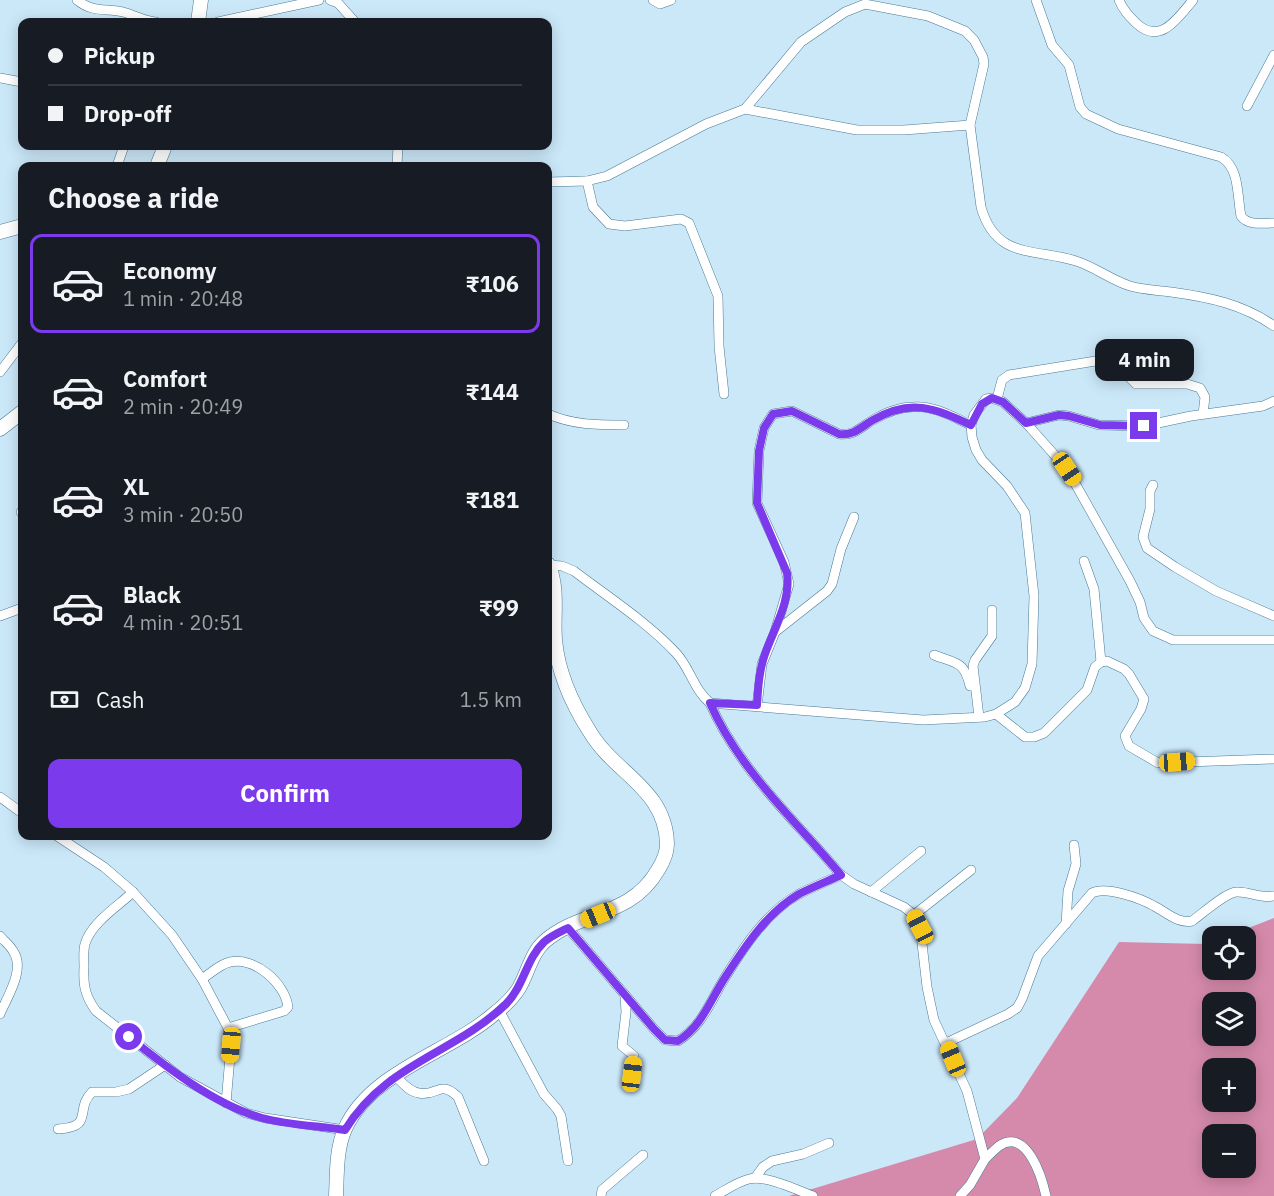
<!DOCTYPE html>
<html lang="en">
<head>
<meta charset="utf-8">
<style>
	:root { --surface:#171b24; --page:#242831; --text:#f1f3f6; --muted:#9ea1a6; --line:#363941; --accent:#7c3aed }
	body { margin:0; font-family:"IBM Plex Sans",sans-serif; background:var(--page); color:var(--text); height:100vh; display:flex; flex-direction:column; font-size:22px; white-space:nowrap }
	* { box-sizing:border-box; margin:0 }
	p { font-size:20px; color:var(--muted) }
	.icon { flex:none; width:33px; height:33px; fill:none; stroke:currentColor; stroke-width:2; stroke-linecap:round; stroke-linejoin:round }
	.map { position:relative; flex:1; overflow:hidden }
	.sheet { position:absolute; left:18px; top:162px; width:534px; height:678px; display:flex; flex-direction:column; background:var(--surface); border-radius:12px; box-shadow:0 3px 15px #0003 }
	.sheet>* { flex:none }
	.banner { position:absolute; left:18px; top:18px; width:534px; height:132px; border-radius:12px; box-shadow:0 3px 15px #0003; display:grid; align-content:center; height:132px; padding:0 30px; background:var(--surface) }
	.fabs { position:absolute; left:1202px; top:926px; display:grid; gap:12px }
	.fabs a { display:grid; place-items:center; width:54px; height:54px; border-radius:12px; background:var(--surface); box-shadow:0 3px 15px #0003; font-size:30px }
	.end { position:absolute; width:27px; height:27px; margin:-14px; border:8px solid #7c3aed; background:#fff; box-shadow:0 0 0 3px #fff }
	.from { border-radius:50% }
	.bubble { position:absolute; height:42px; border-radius:12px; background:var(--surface); box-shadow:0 3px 15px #0003; font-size:20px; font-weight:700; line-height:42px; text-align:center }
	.car { position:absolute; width:18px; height:36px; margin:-18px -9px; border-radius:8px; box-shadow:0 0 4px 2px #0007; background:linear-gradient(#f5c518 24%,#345 0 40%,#f5c518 0 76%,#345 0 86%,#f5c518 0) }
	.banner b { display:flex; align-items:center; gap:21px; height:57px; font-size:22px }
	.banner b+b { border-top:2px solid var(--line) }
	.banner i { width:15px; height:15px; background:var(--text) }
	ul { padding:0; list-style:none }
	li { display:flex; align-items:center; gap:18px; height:99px; margin:0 12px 9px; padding:0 18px; border:3px solid transparent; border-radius:12px }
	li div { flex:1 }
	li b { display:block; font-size:22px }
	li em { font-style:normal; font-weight:700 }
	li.current { border-color:var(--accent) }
	li>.icon { width:54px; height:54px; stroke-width:1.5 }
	h2 { padding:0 30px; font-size:27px; line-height:72px }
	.pay { display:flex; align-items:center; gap:15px; height:66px; padding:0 30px; font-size:22px }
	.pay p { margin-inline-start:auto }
	.primary-button { display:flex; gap:12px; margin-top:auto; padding:12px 30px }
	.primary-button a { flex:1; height:69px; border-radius:12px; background:var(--accent); color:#fff; font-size:24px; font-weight:700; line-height:69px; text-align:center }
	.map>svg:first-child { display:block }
</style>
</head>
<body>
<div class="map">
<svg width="1274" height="1196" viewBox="0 0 1274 1196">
	<rect width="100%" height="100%" fill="#cbe8f9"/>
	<!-- forest -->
	<path fill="#d68aab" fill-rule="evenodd" d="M1274 918V1196H789L977 1139 1017 1098 1119 942 1207 944 1212 942V969H1245V936H1228ZM1212 1002H1245V1035H1212ZM1212 1068H1245V1101H1212ZM1212 1134H1245V1167H1212Z"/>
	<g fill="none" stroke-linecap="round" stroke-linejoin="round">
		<defs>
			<g id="street">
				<path d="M77 0C93 13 105 8 123 12 135 15 144 21 156 22"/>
				<path d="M330 0 338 3 355 22"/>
				<path d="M653 0 660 4 671 0"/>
				<path d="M1036 0 1052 45 1069 65 1080 107 1086 114 1118 129 1221 157C1240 168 1237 196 1241 216 1248 226 1263 223 1274 223"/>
				<path d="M1119 0C1123 10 1129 16 1136 23 1160 46 1178 18 1193 0"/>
				<path d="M218 22 319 0"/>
				<path d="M0 78 22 82"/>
				<path d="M1247 106 1274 55"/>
				<path d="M745 109 857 130H904L970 125"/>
				<path d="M117 166 124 146"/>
				<path d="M397 166 398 146"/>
				<path d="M587 181 593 207 609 224 625 226 681 219 689 223 718 296 719 346 724 394"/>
				<path d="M548 182 587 181 607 176 706 124 745 109 801 42 845 12 865 4 928 16 965 31 974 40 983 57 984 64 970 125 981 207C996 260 1035 248 1076 261 1095 267 1111 280 1130 286 1143 290 1158 290 1171 292 1208 297 1243 304 1274 326"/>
				<path d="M0 372 22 343"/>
				<path d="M997 399 1002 380 1009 375 1108 359 1112 360 1136 384H1187L1200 388 1205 397 1203 414"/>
				<path d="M548 414C573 425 597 425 624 425"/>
				<path d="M1026 423 1059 415 1069 416 1099 425 1144 426 1191 416 1263 406 1274 401"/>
				<path d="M1153 485 1150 491V509L1143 537 1147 548 1175 567 1216 591 1274 616"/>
				<path d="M21 512 22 511"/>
				<path d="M1084 561 1094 589 1101 662"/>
				<path d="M548 565 562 566 574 571C608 597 647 622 676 653 690 668 694 690 710 703L923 720 985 717 996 714 1015 702 1025 688 1032 664 1034 596 1025 513 1007 486 982 460 976 450 972 437 971 425 974 415 986 399 992 398 1003 402 1026 423 1067 469 1130 581 1140 602 1144 618 1153 631 1173 640H1274"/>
				<path d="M0 616 22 608"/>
				<path d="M775 632 789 584 784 562 757 503 759 451 764 428 773 414 792 411 839 434C854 436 861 427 873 420 885 413 899 407 913 407 933 405 953 417 971 425"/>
				<path d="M934 655C957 664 964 661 970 686"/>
				<path d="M710 703C739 770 795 820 841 875L854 884 904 907 914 915 920 926 927 987 934 1020 967 1091 985 1159 970 1185 960 1196"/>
				<path d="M757 706 762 664 775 632 827 591 832 584 841 549 854 517"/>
				<path d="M996 714 1025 737H1034L1044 733 1087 690 1095 667 1101 662 1107 661 1124 669 1129 674 1144 699 1141 709 1125 736 1129 746 1158 763 1274 759"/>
				<path d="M979 717 973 666 975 660 992 636V610"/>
				<path d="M0 797 22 813"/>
				<path d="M57 836 104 867 133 892 172 935 202 979 228 1028 231 1045 226 1103"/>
				<path d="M133 892C117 907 91 923 85 944 83 951 84 960 84 967 83 985 85 996 96 1011L180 1077 246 1113 265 1118 345 1130"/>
				<path d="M871 892 921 851"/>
				<path d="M914 915 971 870"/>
				<path d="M1066 924 1068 891 1076 864 1074 845"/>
				<path d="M568 928 654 1029 665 1040 678 1041C704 1024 710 1001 726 976 745 945 767 912 799 894 813 887 827 881 841 875"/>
				<path d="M0 936C4 941 10 945 13 951 26 969 7 997 0 1014"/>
				<path d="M202 979C211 973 220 964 230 962 255 957 285 983 288 1007L284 1011 228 1028"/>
				<path d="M625 995 626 1012 622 1046 634 1056 632 1075"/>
				<path d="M499 1010 544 1094 557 1109 561 1116 568 1161"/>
				<path d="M946 1043 1008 1014 1017 1008 1022 999 1038 956 1092 893C1106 886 1140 898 1154 906 1166 912 1178 924 1192 921 1202 914 1225 893 1236 892 1249 891 1261 899 1274 896"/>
				<path d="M395 1076C402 1082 409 1092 419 1093 437 1097 440 1079 458 1097L484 1161"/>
				<path d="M58 1129C95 1127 74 1110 92 1092H116L129 1089 165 1065"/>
				<path d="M985 1159C989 1155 994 1150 999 1146 1027 1127 1042 1178 1046 1196"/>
				<path d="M755 1178 763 1167 772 1161 803 1154 829 1143"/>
				<path d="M601 1196 602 1190 643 1155"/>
				<path d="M715 1196C726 1190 737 1182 749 1179 766 1175 797 1190 813 1196"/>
			</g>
			<g id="secondary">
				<path d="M198 22 201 0"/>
				<path d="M157 166 165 146"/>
				<path d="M0 232 22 226"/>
				<path d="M0 429 22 412"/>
				<path d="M336 1196C337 1175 336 1149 345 1129 371 1071 449 1053 494 1014 503 1007 513 998 519 988 528 973 531 953 545 941 581 910 630 918 658 870 663 862 667 854 667 844 666 789 615 774 590 732 572 704 558 673 555 640 553 614 559 588 548 564"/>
			</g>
		</defs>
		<!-- street casing -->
		<use href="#street" stroke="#4a7992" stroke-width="10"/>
		<!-- secondary casing -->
		<use href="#secondary" stroke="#4a7992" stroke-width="15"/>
		<!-- street -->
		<use href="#street" stroke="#fff" stroke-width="9"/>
		<!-- secondary -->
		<use href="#secondary" stroke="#fff" stroke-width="14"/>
	</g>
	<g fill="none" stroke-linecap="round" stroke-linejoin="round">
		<!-- route -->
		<path stroke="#7c3aed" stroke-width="8" d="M129 1037C166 1067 215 1105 262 1118 288 1125 318 1126 345 1130 386 1063 454 1054 506 1004 524 986 526 959 544 942 551 936 560 932 568 928L654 1029 665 1040 678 1041C703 1025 710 1000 726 976 746 945 767 913 799 894 813 887 828 881 841 875 795 820 739 770 710 703L757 705C758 688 759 671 765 654 774 628 791 602 787 573L757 503 759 451 764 428 773 414 792 411 839 434C854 436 861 427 873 420 911 398 934 408 971 425L982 404 992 398 1003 402 1026 423 1059 415 1069 416 1100 425 1144 426"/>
	</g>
</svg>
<div class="fabs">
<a><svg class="icon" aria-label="locate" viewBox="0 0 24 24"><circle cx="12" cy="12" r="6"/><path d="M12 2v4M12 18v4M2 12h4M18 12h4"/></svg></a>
<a><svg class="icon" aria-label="layers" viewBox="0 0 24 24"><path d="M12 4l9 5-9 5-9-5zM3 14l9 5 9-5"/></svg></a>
<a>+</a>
<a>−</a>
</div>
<i class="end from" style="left:129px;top:1037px"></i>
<i class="end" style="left:1144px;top:426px"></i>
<div class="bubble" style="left:1095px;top:339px;width:99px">4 min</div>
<i class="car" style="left:1067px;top:469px;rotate:146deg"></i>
<i class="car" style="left:1177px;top:762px;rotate:86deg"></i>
<i class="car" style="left:598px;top:915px;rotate:248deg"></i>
<i class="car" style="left:920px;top:927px;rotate:332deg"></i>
<i class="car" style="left:231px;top:1045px;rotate:185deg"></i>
<i class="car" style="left:953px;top:1059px;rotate:337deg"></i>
<i class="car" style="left:632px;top:1074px;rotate:7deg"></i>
<div class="banner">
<b><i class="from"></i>Pickup</b>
<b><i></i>Drop-off</b>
</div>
<section class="sheet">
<h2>Choose a ride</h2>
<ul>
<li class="current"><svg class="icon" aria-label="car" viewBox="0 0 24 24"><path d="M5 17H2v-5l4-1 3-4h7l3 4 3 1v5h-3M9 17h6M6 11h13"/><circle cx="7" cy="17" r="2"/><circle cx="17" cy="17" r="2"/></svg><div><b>Economy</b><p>1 min · 20:48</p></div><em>₹106</em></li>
<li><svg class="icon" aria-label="car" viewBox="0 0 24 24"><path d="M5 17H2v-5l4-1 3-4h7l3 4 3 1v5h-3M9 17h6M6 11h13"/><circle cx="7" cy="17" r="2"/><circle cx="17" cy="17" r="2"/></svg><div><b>Comfort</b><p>2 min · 20:49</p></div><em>₹144</em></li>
<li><svg class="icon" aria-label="car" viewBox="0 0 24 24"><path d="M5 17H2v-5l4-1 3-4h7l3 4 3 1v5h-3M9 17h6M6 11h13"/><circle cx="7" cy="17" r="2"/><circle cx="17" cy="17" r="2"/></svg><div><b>XL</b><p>3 min · 20:50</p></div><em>₹181</em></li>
<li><svg class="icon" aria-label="car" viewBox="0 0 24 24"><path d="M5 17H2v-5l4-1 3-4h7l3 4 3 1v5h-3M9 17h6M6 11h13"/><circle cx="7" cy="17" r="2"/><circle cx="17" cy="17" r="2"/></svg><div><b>Black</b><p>4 min · 20:51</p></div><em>₹99</em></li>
</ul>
<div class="pay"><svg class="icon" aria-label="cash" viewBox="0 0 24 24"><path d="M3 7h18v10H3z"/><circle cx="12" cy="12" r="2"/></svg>Cash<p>1.5 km</p></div>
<div class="primary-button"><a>Confirm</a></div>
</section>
</div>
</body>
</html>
